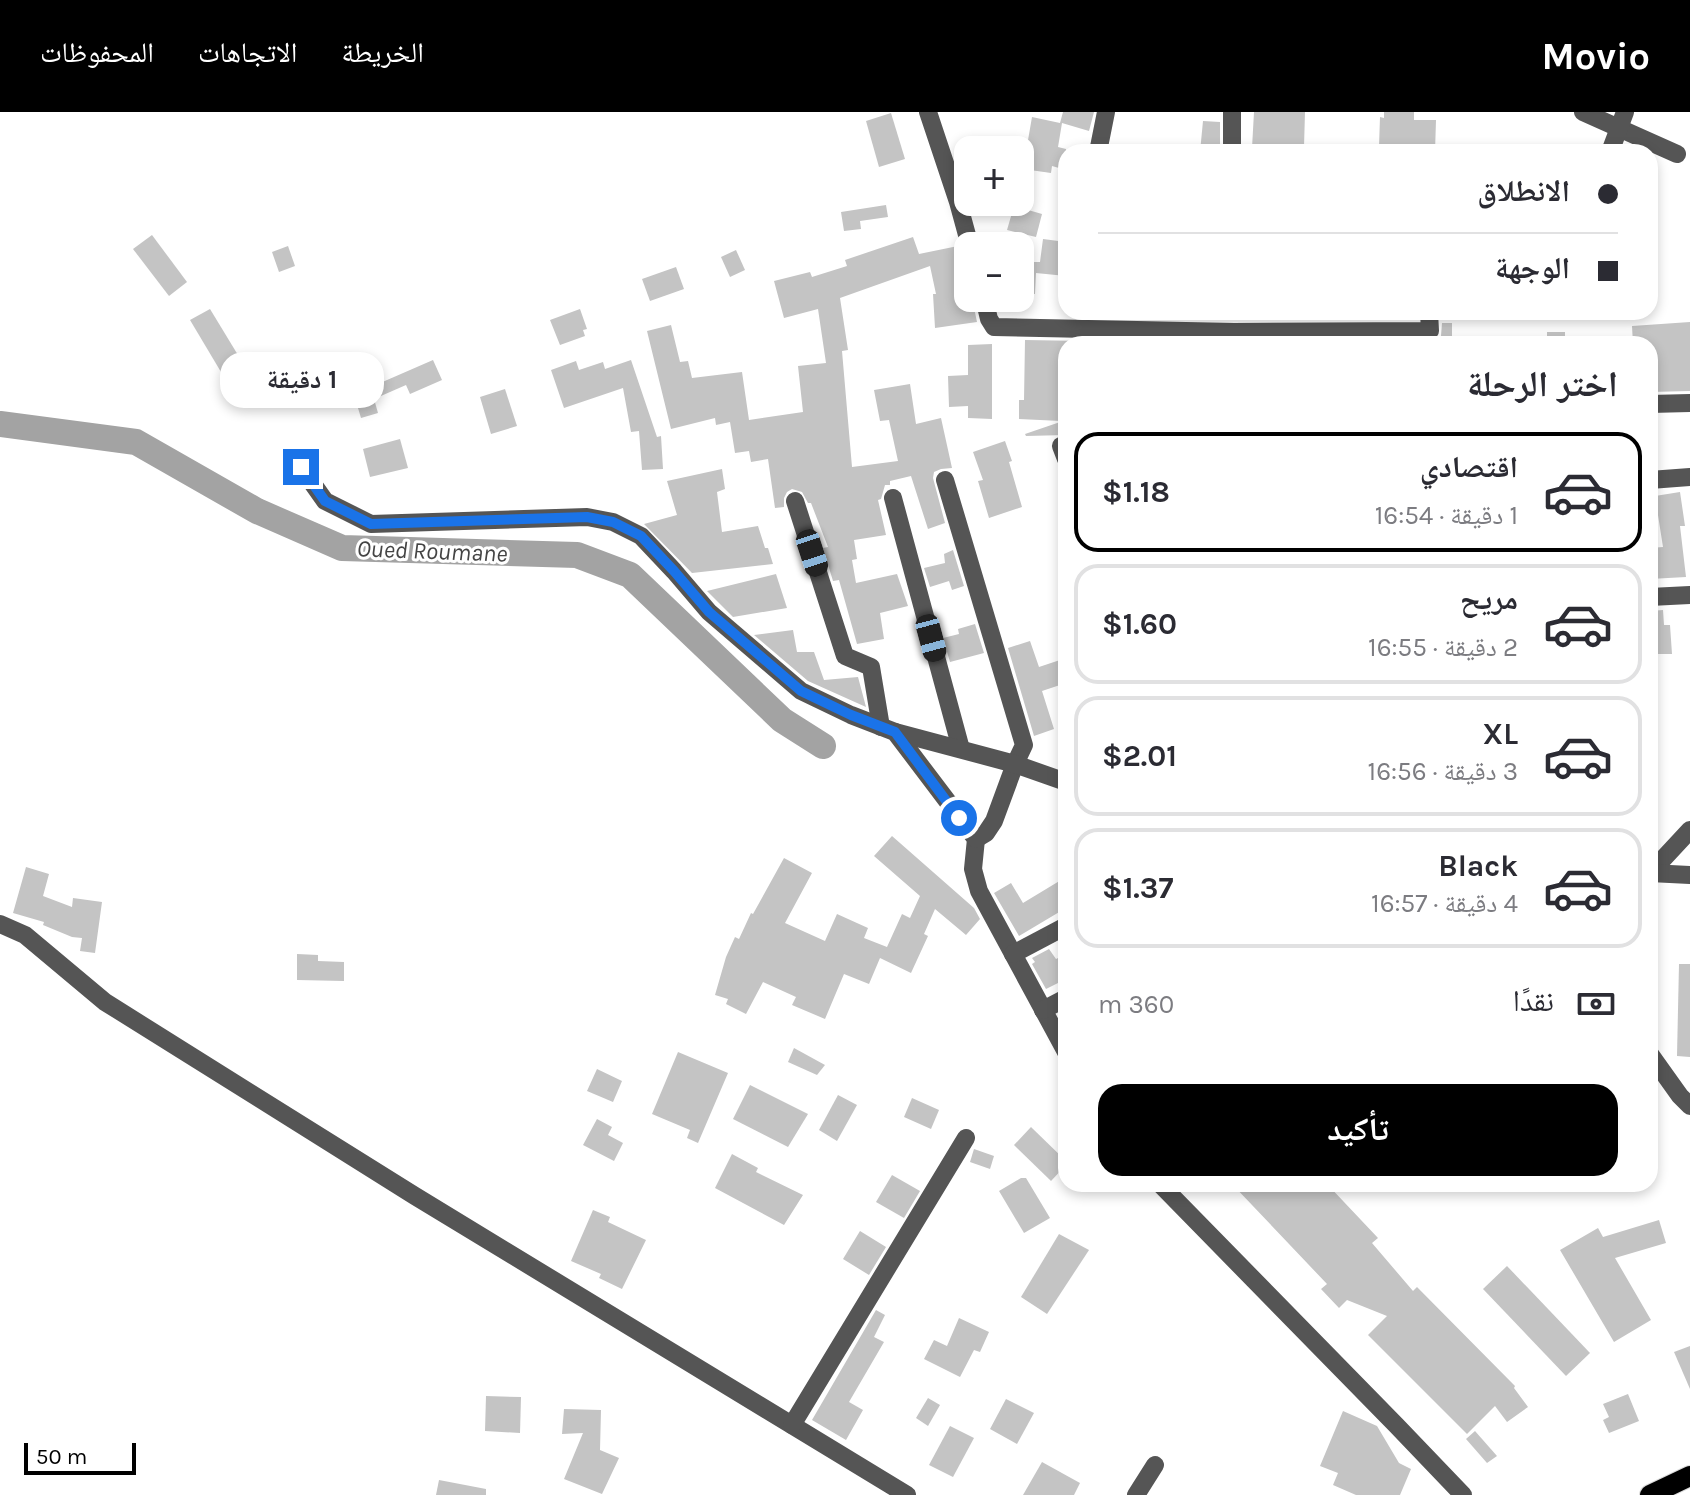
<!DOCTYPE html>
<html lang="ar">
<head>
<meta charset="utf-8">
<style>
	:root { --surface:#fff; --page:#f7f7f7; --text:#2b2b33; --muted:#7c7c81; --line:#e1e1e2; --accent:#000 }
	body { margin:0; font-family:Karla,"Noto Naskh Arabic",sans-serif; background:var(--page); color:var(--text); direction:rtl; height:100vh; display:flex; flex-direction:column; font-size:30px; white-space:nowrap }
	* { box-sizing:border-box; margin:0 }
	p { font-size:26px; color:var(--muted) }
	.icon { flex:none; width:44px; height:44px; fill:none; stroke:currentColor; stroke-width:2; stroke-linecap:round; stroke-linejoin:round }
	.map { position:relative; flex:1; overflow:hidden; direction:ltr }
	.sheet { position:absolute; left:1058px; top:224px; width:600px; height:856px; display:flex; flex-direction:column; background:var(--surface); border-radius:24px; box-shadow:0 4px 12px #0003; direction:rtl }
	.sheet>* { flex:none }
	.hud { position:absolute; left:1058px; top:32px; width:600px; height:176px; border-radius:24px; box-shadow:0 4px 12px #0003; direction:rtl; display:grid; align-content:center; height:176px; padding:0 40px; background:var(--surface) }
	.buttons { position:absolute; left:954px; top:24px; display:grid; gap:16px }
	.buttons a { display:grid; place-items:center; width:80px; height:80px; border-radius:16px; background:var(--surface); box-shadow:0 4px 12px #0003; font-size:40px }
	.scale { position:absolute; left:24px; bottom:20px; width:112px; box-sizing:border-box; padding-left:8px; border:4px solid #000; border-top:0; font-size:22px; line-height:28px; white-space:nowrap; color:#000; -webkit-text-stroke:6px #fff; paint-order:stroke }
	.end { position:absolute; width:36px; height:36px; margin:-18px; border:10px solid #1a73e8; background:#fff; box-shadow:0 0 0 4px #fff }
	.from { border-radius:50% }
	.bubble { position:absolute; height:56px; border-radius:24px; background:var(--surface); box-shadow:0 4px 12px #0003; font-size:26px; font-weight:700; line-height:56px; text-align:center; direction:rtl }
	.car { position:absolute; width:24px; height:48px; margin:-24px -12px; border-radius:10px; box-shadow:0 0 6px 2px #0007; background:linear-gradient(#222 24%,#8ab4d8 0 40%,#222 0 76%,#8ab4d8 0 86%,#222 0) }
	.hud b { display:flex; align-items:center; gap:28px; height:76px; font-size:30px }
	.hud b+b { border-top:2px solid var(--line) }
	.hud i { width:20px; height:20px; background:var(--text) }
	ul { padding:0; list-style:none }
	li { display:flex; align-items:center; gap:24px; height:120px; margin:0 16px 12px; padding:0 24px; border:4px solid var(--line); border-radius:24px }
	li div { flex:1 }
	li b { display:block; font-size:30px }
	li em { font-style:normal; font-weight:700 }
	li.on { border-color:var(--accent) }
	li>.icon { width:72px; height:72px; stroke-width:1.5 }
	h2 { padding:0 40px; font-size:36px; line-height:96px }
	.pay { display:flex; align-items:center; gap:20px; height:88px; padding:0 40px; font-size:30px }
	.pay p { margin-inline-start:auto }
	.primary-button { display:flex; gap:16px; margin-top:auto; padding:16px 40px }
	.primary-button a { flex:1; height:92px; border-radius:24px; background:var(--accent); color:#fff; font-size:32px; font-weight:700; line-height:92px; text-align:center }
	header { display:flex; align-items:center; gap:48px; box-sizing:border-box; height:112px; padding:0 40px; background:var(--accent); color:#fff }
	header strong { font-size:38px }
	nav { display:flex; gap:44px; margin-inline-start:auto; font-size:28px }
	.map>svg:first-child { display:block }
</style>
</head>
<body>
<header>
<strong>Movio</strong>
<nav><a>الخريطة</a><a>الاتجاهات</a><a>المحفوظات</a></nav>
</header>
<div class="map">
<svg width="1690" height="1383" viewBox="0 0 1690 1383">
	<rect width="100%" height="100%" fill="#fff"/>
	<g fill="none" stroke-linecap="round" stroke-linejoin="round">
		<!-- river -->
		<path stroke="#a3a3a3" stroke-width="26" d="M0 312 136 330 257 399 342 436 577 443 630 463 782 608 823 634"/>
	</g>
	<!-- building -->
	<g fill="#c4c4c4">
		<path d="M1063 0H1094L1089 19 1062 11 1058 35 1066 37V58L1052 54 1051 61 1023 57 1032 5 1060 11Z"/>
		<path d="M1254 0H1305L1304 35 1276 34V37L1252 36Z"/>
		<path d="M1384 0H1414V8H1436L1435 40H1381V35H1379L1380 5 1384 6Z"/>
		<path d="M891 1 905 47 879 55 866 9Z"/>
		<path d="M1203 9 1220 10V40H1200Z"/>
		<path d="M886 93 888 105 860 109 861 117 844 119 841 100Z"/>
		<path d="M1014 94 1042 102 1036 125 1007 118Z"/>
		<path d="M152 123 187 170 169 184 133 137Z"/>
		<path d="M913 125 919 142 958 134 964 144 968 164V186H972L977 210 935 216 933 182H936L930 154 840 186 848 238 842 239 852 355 898 349 889 308 880 309 874 278 910 272 916 312 941 306 952 356 941 357 934 360 933 366 945 411 928 417 911 364 890 369V373H885L881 387 878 388 886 423 854 428 857 447 852 448 856 471 897 462 908 494 880 501 884 527 857 532 839 468 833 469 823 436 828 435 811 391H808L802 380 792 377 787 380 784 386V395L775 396 768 347 751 350 749 339 735 341 730 310 716 313 715 306 671 317 647 219 671 213 680 250 688 249 692 266 742 260 749 308 803 300 798 254 826 251 818 197 784 206 774 169 810 160 812 165 847 154 845 148Z"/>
		<path d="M1043 127 1066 130V164L1036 161 1035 182 1020 181V150H1040Z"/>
		<path d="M288 134 295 154 279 160 272 140Z"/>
		<path d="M736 138 745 158 730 165 721 145Z"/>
		<path d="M676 155 684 177 650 189 642 167Z"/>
		<path d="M210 197 241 248 221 260 190 208Z"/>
		<path d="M580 197 587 217 583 218 585 224 560 233 550 208Z"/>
		<path d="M1185 200H1225L1224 208 1185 207Z"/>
		<path d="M1256 200H1305L1306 208H1256Z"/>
		<path d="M1690 210V279L1650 280V232H1633L1632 214Z"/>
		<path d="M1442 211H1452V232H1437V229L1441 224Z"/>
		<rect x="1547" y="220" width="18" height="12"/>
		<path d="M1025 228 1086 229V232H1066V270L1061 269V309L1019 307V288H1024Z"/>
		<path d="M992 232V307L968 306V294L949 295 948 264 968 263V233Z"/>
		<path d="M433 248 442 268 410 282 406 273 374 287 378 301 361 306 352 276 370 272 371 275Z"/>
		<path d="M631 248 657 325 661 324 663 357 642 358 639 319 631 320 623 276 564 296 551 258 576 249 579 258 603 250 605 257Z"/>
		<path d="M505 277 517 314 491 322 480 285Z"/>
		<path d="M1066 308V323L1026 324 1025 322Z"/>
		<path d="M400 327 408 356 370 365 363 337Z"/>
		<path d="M1005 329 1012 349 1009 350 1022 395 989 406 978 369 983 368 973 340Z"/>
		<path d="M722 357 725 377 717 380 722 420 758 414 765 436H768L773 452 692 461 644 412 677 403 667 369Z"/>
		<path d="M1680 380 1685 414H1680L1686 465 1650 467V436L1663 435 1655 384Z"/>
		<path d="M953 438 964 474 952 478 949 469 930 475 924 456 945 451 944 442Z"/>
		<path d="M776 462 787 496 733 505 707 479Z"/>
		<path d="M1663 498 1664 513H1670L1672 542H1650V499Z"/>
		<path d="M975 512 984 541 950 550 943 526 959 522 958 517Z"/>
		<path d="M793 518 797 540H814L824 568 858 565 866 595 808 569 754 523Z"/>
		<path d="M1030 529 1039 555 1063 547 1066 555V571L1042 579 1054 617 1034 624 1008 536Z"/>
		<path d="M892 724 974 796 980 807 966 823 935 797 924 822 928 824 911 861 880 846 869 872 844 862 825 907 792 893 796 885 763 870 746 902 726 892 728 887 715 883 726 845 735 825 739 827 751 801 753 802 784 746 812 761 785 811 825 829 837 802 868 816 864 826 887 835 902 802 910 806 920 784 874 744Z"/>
		<path d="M26 755 49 762 43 784 72 795 73 786 102 790 95 841 80 839 82 826 72 825 43 813 44 810 13 801Z"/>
		<path d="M1066 765V796L1019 824 994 781 1011 771 1023 791Z"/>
		<path d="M1049 837 1056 847 1066 842V867L1046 877 1032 852 1035 850 1032 846Z"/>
		<path d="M297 842 318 843V849L344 850V869L297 868Z"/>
		<path d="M1679 852H1690V945L1677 944Z"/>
		<path d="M794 936 825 953 817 963 788 950Z"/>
		<path d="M678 940 728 961 698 1031 687 1026 690 1018 652 1002Z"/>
		<path d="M597 957 622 969 613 990 587 979Z"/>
		<path d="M750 973 808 1002 788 1035 733 1007Z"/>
		<path d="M838 983 857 993 837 1029 819 1018Z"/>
		<path d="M912 986 939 998 931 1017 904 1005Z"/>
		<path d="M597 1007 612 1015 608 1023 623 1031 614 1049 583 1033Z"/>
		<path d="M1031 1015 1066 1049V1053L1051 1069 1014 1033Z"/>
		<path d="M974 1037 994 1044 990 1057 970 1050Z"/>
		<path d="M732 1042 758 1056 756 1060 803 1083 784 1113 715 1076Z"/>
		<path d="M892 1063 920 1079 904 1106 876 1090Z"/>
		<path d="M1021 1066H1026L1050 1106 1024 1121 999 1079Z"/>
		<path d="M1232 1072H1327L1378 1126 1372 1131 1413 1179 1417 1175 1515 1274 1514 1276 1528 1295 1507 1310 1495 1294 1467 1322 1368 1223 1387 1204 1347 1188 1339 1196 1321 1177 1327 1172Z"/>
		<path d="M593 1098 610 1105 608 1110 646 1128 622 1177 599 1166 601 1162 571 1149Z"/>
		<path d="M1659 1108 1666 1131 1615 1146 1651 1208 1614 1230 1560 1138 1598 1116 1603 1125Z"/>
		<path d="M860 1119 886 1135 869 1163 843 1147Z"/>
		<path d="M1059 1122 1089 1138 1047 1202 1021 1185Z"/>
		<path d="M1507 1154 1590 1241 1566 1264 1483 1177Z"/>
		<path d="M876 1198 885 1203 874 1225 884 1230 849 1290 863 1298 846 1328 812 1308Z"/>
		<path d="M959 1206 989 1220 980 1240 974 1238 960 1265 924 1247 934 1228 947 1234Z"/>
		<path d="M1690 1234V1277L1674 1240Z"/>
		<path d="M1628 1282 1639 1309 1609 1321 1603 1308 1609 1305 1603 1292Z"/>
		<path d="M486 1284 521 1285 520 1321 485 1319Z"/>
		<path d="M928 1286 940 1293 928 1314 916 1306Z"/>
		<path d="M1006 1287 1034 1301 1017 1332 990 1317Z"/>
		<path d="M564 1297 601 1298 600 1338 619 1346 602 1382 564 1367 583 1321 562 1322Z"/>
		<path d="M1343 1299 1377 1314 1399 1351 1411 1357 1400 1383H1356L1333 1373 1338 1361 1320 1354Z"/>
		<path d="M950 1314 974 1326 953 1365 929 1353Z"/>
		<path d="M1475 1319 1497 1344 1487 1351 1466 1327Z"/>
		<path d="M1042 1350 1080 1371 1074 1383H1023Z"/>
		<path d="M439 1368 486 1377V1383H436Z"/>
	</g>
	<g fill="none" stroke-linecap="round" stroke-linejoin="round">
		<defs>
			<path id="major" d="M1650 1383 1690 1364"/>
		</defs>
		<!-- major casing -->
		<use href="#major" stroke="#dbdbdb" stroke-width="22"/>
		<!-- minor -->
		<g stroke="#555" stroke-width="18">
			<path d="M928 0 958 90 970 134"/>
			<path d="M1232 0V40"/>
			<path d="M1583 0 1677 42"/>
			<path d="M1098 40 1106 0"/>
			<path d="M1610 40 1625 0"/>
			<path d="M984 186 989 207 994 215 1234 220 1430 219 1429 200"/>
			<path d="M1650 292 1690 291"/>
			<path d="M1061 334 1066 347"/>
			<path d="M301 355 325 389 371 412 587 405 613 410 641 424 674 459 709 500 801 579 851 603 895 620 976 727 973 757 979 779 1066 940"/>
			<path d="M945 368 1024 633 1015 652 994 709 986 721 976 727"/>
			<path d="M1650 368 1690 365"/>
			<path d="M893 386 961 637"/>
			<path d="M795 389 845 544 871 555 881 615"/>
			<path d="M1650 485 1690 483"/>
			<path d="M895 620 1015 652 1066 670"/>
			<path d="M1650 761 1690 718"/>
			<path d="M1650 761 1690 763"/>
			<path d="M0 812 25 823 105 890 415 1084 907 1383"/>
			<path d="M1013 842 1066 814"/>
			<path d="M1043 898 1066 886"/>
			<path d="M1650 942 1680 984 1690 994"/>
			<path d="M1160 1072 1396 1313 1463 1383"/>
			<path d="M792 1313 966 1026"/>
			<path d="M1136 1383 1155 1353"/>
		</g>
		<!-- major -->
		<use href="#major" stroke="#000" stroke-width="20"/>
	</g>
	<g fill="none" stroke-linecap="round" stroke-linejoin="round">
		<!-- route -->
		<path stroke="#1a73e8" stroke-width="10" d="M301 355 325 389 371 412 587 405 613 410 641 424 674 459 709 500 801 579 851 603 895 620 959 706"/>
	</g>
	<g text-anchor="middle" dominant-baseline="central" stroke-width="6" stroke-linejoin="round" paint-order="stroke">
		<!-- water labels -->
		<g font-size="24" font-style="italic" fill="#444" stroke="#fff">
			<text transform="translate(432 439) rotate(2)">Oued Roumane</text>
		</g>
	</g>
</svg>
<div class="buttons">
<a>+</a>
<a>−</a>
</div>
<div class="scale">50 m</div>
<i class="end from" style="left:959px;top:706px"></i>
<i class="end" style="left:301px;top:355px"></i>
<div class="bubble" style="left:220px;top:240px;width:164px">1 دقيقة</div>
<i class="car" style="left:812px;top:441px;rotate:162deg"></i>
<i class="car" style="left:931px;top:526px;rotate:165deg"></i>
<div class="hud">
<b><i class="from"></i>الانطلاق</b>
<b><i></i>الوجهة</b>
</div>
<section class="sheet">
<h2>اختر الرحلة</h2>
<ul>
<li class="on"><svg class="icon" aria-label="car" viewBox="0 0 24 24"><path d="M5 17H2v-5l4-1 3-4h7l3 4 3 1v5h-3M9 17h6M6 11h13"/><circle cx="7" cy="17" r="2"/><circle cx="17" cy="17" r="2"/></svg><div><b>اقتصادي</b><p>1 دقيقة · 16:54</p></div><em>$1.18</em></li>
<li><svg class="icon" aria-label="car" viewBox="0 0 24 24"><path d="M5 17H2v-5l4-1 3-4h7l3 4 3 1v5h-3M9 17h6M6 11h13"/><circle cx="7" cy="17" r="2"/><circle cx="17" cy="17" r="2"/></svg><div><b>مريح</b><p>2 دقيقة · 16:55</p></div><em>$1.60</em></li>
<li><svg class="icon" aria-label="car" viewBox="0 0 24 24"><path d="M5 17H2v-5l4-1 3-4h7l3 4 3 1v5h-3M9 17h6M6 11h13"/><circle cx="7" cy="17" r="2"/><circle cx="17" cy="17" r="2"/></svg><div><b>XL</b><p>3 دقيقة · 16:56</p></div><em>$2.01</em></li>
<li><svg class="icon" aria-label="car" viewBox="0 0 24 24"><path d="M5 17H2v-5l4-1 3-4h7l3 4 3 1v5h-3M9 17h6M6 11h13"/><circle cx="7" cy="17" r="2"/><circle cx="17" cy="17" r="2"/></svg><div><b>Black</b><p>4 دقيقة · 16:57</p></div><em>$1.37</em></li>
</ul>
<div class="pay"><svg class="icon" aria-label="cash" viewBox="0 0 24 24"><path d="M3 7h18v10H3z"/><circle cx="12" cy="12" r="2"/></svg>نقدًا<p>360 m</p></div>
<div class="primary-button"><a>تأكيد</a></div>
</section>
</div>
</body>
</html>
